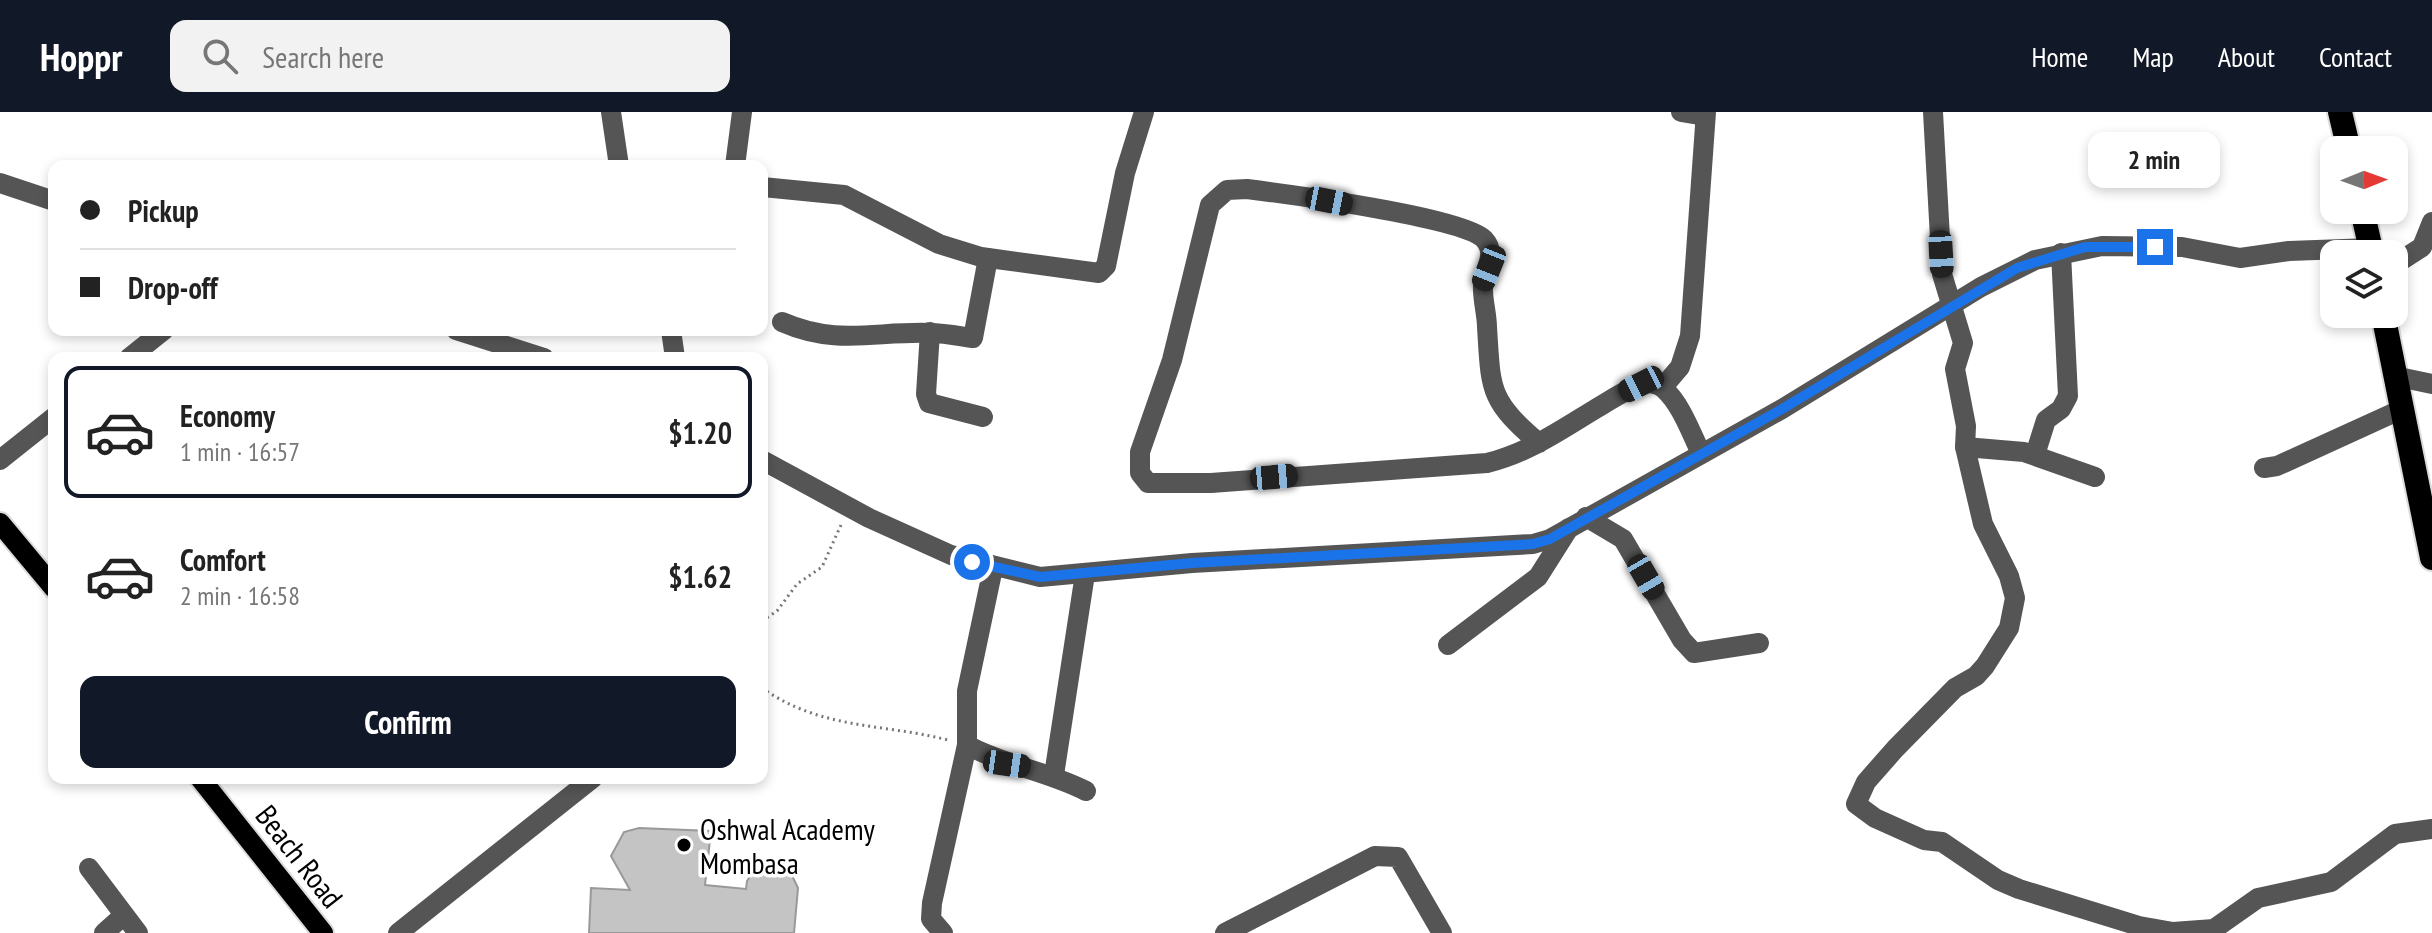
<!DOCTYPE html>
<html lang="en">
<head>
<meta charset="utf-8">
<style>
	:root { --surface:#fff; --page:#f2f2f2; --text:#222; --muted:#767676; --line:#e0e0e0; --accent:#111827 }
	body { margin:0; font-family:"PT Sans Narrow",sans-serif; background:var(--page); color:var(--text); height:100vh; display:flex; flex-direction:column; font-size:30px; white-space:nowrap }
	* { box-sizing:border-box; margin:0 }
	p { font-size:26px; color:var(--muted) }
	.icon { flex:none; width:44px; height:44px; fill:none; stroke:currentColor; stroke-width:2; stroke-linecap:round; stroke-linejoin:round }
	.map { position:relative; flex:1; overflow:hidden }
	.details { position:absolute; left:48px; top:240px; width:720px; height:432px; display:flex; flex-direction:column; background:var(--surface); border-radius:16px; box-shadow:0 4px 12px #0003 }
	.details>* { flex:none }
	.guide { position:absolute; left:48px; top:48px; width:720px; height:176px; border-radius:16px; box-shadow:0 4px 12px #0003; display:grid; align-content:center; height:176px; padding:0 32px; background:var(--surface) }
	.needle { width:52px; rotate:89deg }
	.fabs { position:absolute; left:2320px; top:24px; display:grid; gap:16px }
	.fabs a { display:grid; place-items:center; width:88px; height:88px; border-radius:16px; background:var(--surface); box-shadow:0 4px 12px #0003; font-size:40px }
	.end { position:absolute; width:36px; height:36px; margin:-18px; border:10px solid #1a73e8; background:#fff; box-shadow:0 0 0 4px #fff }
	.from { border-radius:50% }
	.bubble { position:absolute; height:56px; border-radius:16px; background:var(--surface); box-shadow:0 4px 12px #0003; font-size:26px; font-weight:600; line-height:56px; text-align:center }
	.car { position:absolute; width:24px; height:48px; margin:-24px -12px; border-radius:10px; box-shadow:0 0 6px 2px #0007; background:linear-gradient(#222 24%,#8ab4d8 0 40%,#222 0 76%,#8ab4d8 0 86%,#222 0) }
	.guide b { display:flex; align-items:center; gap:28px; height:76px; font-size:30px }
	.guide b+b { border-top:2px solid var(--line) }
	.guide i { width:20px; height:20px; background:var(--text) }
	ul { padding:14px 0 0; list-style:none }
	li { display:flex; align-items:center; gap:24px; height:132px; margin:0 16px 12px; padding:0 16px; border:4px solid transparent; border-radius:16px }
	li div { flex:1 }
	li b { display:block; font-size:30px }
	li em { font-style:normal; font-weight:600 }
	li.active { border-color:var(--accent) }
	li>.icon { width:72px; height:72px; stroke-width:1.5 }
	.action { display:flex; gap:16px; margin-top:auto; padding:16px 32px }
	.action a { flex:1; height:92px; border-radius:16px; background:var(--accent); color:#fff; font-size:32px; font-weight:600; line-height:92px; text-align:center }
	header { display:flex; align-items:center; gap:48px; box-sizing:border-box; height:112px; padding:0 40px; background:var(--accent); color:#fff }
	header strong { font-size:38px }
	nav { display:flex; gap:44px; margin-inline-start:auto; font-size:28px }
	.search { width:560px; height:72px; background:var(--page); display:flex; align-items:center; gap:20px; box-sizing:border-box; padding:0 28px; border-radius:16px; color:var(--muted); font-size:30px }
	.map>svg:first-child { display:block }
</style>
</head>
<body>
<header>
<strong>Hoppr</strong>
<div class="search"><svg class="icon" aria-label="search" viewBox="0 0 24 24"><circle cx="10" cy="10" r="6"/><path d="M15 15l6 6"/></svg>Search here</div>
<nav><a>Home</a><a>Map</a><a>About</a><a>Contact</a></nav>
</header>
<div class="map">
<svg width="2432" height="821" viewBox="0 0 2432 821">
	<rect width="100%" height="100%" fill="#fff"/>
	<!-- building -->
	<path fill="#c4c4c4" stroke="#999" stroke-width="2" d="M639 716 711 719 705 773 746 777 747 769 757 754 773 750 788 755 798 776 794 821H589L591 776 630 778 611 744 624 720Z"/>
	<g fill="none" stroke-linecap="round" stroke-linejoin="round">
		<defs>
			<g id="major">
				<path d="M0 411 54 476"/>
				<path d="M200 666 323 821"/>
			</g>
			<g id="highway">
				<path d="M2340 0 2349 38"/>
				<path d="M2362 98 2372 142"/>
				<path d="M2383 202 2432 446"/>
			</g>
		</defs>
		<!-- major casing -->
		<use href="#major" stroke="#dbdbdb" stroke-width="24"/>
		<!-- highway casing -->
		<use href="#highway" stroke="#dbdbdb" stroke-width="28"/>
		<!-- path -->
		<g stroke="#777" stroke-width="3" stroke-dasharray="2 4" stroke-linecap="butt">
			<path d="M762 509 777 499 797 472 822 455 841 413"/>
			<path d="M762 576C822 618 881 611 948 628"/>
		</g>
		<!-- minor -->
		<g stroke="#555" stroke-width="20">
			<path d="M611 0 619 54"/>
			<path d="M1681 0 1705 4"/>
			<path d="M1933 0 1942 162 1963 231 1955 257 1966 314 1965 335 1983 412 2009 464 2015 486 2009 516 1985 554 1976 564 1955 576 1895 637 1866 670 1856 692 1875 706 1924 728 1942 730 1998 768 2019 777 2139 814 2173 820 2214 817 2258 786 2331 770 2395 722 2432 717"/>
			<path d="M735 54 742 0"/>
			<path d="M0 71 54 89"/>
			<path d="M762 75 844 83 939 132 981 145 1099 161 1106 154 1125 61 1144 0"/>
			<path d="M2394 153 2422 135 2432 110"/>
			<path d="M782 210C837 234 875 219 930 221 944 221 959 224 973 226L988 146"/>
			<path d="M456 218 544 246"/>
			<path d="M671 218 675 246"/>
			<path d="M930 220 926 282 929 291 983 305"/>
			<path d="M129 246 164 218"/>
			<path d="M2394 264 2432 272"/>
			<path d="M1663 275 1680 255 1690 224 1706 0"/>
			<path d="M1539 331C1488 288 1491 277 1487 215 1487 202 1482 186 1483 173 1484 157 1498 142 1484 127 1463 105 1286 82 1247 77L1227 78 1210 93 1172 248 1140 340V361L1148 371H1211L1487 351C1528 341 1561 318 1597 296 1611 288 1626 277 1641 273 1648 270 1658 271 1664 277 1681 292 1691 321 1701 341"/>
			<path d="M1965 335 2024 340 2095 365"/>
			<path d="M2035 343 2046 308 2061 297 2068 284 2061 141"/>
			<path d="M0 348 54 305"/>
			<path d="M762 348 869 406 951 443 1040 465 1192 451 1533 432 1550 427 1782 297 1981 175 2035 148 2102 134 2182 135 2240 146 2289 139 2371 136"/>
			<path d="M2264 356 2277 354 2400 298"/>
			<path d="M1586 405 1623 427 1682 528 1694 541 1759 531"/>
			<path d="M1448 533 1538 465 1569 416"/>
			<path d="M967 633C1006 654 1047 659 1086 679"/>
			<path d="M1054 663 1085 462"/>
			<path d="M89 756 138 821"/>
			<path d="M104 821 123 804"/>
			<path d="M398 821 593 666"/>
			<path d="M943 821 931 807 932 791 967 633V579L993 456"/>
			<path d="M1225 821 1375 744 1398 745 1442 821"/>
		</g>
		<!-- major -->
		<use href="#major" stroke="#000" stroke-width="20"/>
		<!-- highway -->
		<use href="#highway" stroke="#000" stroke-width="24"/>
	</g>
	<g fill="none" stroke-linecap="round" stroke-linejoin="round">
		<!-- route -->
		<path stroke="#1a73e8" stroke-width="10" d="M972 450 1040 465 1192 451 1533 432 1550 427 1782 297 2017 156 2085 135H2155"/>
	</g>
	<!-- markers -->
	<circle fill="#000" stroke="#fff" stroke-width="3" cx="684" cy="733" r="8"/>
	<g text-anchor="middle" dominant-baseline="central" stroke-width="7" stroke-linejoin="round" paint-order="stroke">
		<!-- poi labels -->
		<g font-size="30" fill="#000" stroke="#fff" text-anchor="start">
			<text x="700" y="716">Oshwal Academy<tspan x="700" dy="34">Mombasa</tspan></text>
		</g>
		<!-- street labels -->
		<g font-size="30" fill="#000" stroke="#fff">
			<text transform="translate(300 744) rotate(52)">Beach Road</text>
		</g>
	</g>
</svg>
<div class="fabs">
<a><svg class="needle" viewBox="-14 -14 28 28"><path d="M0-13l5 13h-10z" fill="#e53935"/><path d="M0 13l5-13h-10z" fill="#767676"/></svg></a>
<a><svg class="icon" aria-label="layers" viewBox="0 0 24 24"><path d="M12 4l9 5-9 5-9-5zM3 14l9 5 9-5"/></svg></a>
</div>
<i class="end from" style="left:972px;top:450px"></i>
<i class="end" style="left:2155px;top:135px"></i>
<div class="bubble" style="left:2088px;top:20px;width:132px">2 min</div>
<i class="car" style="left:1329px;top:89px;rotate:101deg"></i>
<i class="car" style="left:1941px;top:142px;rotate:177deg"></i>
<i class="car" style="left:1489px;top:156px;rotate:202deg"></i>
<i class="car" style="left:1641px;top:272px;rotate:243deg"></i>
<i class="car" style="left:1274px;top:365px;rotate:85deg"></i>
<i class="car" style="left:1646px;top:465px;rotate:150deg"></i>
<i class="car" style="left:1007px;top:652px;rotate:98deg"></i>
<div class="guide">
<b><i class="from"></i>Pickup</b>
<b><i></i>Drop-off</b>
</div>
<section class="details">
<ul>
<li class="active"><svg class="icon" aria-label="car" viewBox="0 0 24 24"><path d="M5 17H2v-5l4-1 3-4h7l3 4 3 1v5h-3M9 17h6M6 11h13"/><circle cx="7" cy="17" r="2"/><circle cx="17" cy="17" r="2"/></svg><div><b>Economy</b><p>1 min · 16:57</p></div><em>$1.20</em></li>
<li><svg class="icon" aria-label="car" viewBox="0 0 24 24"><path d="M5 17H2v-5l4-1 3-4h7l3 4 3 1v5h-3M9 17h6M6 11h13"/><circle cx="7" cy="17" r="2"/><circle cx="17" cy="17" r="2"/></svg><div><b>Comfort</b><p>2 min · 16:58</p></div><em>$1.62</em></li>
</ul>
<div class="action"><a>Confirm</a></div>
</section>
</div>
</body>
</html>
